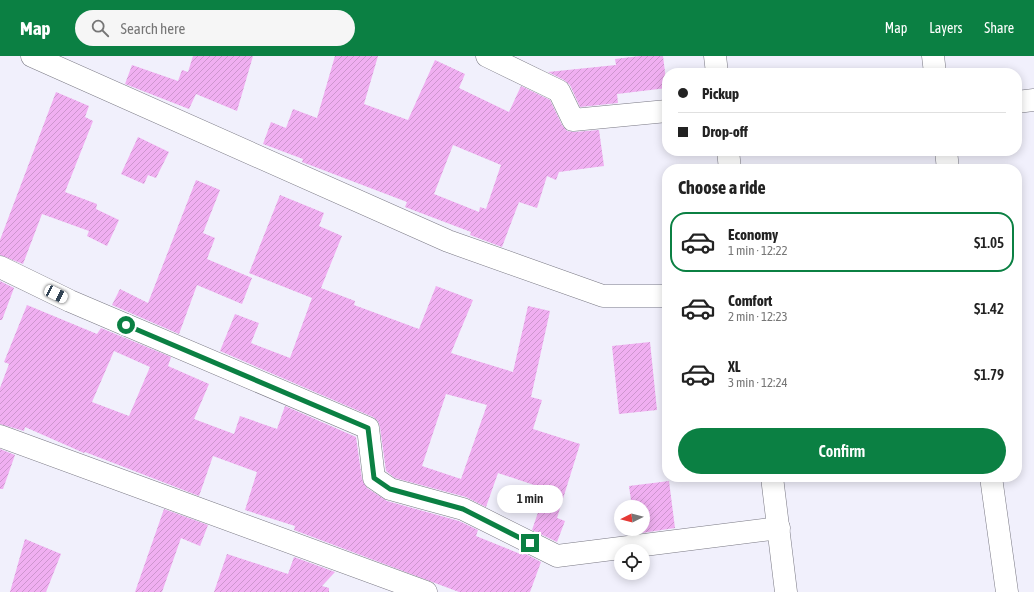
<!DOCTYPE html>
<html lang="en">
<head>
<meta charset="utf-8">
<style>
	:root { --surface:#fff; --page:#f6f6f6; --text:#222; --muted:#767676; --line:#e0e0e0; --accent:#0b8043 }
	body { margin:0; font-family:"Asap Condensed",sans-serif; background:var(--page); color:var(--text); height:100vh; display:flex; flex-direction:column; font-size:15px; white-space:nowrap }
	* { box-sizing:border-box; margin:0 }
	p { font-size:13px; color:var(--muted) }
	.icon { flex:none; width:22px; height:22px; fill:none; stroke:currentColor; stroke-width:2; stroke-linecap:round; stroke-linejoin:round }
	.map { position:relative; flex:1; overflow:hidden }
	.panel { position:absolute; left:662px; top:108px; width:360px; height:318px; display:flex; flex-direction:column; background:var(--surface); border-radius:16px; box-shadow:0 2px 10px #0003 }
	.panel>* { flex:none }
	.guide { position:absolute; left:662px; top:12px; width:360px; height:88px; border-radius:16px; box-shadow:0 2px 10px #0003; display:grid; align-content:center; height:88px; padding:0 16px; background:var(--surface) }
	.needle { width:26px; rotate:264deg }
	.buttons { position:absolute; left:614px; top:444px; display:grid; gap:8px }
	.buttons a { display:grid; place-items:center; width:36px; height:36px; border-radius:50%; background:var(--surface); box-shadow:0 2px 10px #0003; font-size:20px }
	.end { position:absolute; width:18px; height:18px; margin:-9px; border:5px solid #0b8043; background:#fff; box-shadow:0 0 0 2px #fff }
	.from { border-radius:50% }
	.bubble { position:absolute; height:28px; border-radius:14px; background:var(--surface); box-shadow:0 2px 10px #0003; font-size:13px; font-weight:600; line-height:28px; text-align:center }
	.car { position:absolute; width:12px; height:24px; margin:-12px -6px; border-radius:5px; box-shadow:0 0 3px 1px #0007; background:linear-gradient(#fff 24%,#345 0 40%,#fff 0 76%,#345 0 86%,#fff 0) }
	.guide b { display:flex; align-items:center; gap:14px; height:38px; font-size:15px }
	.guide b+b { border-top:1px solid var(--line) }
	.guide i { width:10px; height:10px; background:var(--text) }
	ul { padding:0; list-style:none }
	li { display:flex; align-items:center; gap:12px; height:60px; margin:0 8px 6px; padding:0 8px; border:2px solid transparent; border-radius:16px }
	li div { flex:1 }
	li b { display:block; font-size:15px }
	li em { font-style:normal; font-weight:600 }
	li.selected { border-color:var(--accent) }
	li>.icon { width:36px; height:36px; stroke-width:1.5 }
	h2 { padding:0 16px; font-size:18px; line-height:48px }
	.cta { display:flex; gap:8px; margin-top:auto; padding:8px 16px }
	.cta a { flex:1; height:46px; border-radius:24px; background:var(--accent); color:#fff; font-size:16px; font-weight:600; line-height:46px; text-align:center }
	header { display:flex; align-items:center; gap:24px; box-sizing:border-box; height:56px; padding:0 20px; background:var(--accent); color:#fff }
	header strong { font-size:19px }
	nav { display:flex; gap:22px; margin-inline-start:auto; font-size:14px }
	.search { width:280px; height:36px; background:var(--page); display:flex; align-items:center; gap:10px; box-sizing:border-box; padding:0 14px; border-radius:22px; color:var(--muted); font-size:15px }
	.map>svg:first-child { display:block }
</style>
</head>
<body>
<header>
<strong>Map</strong>
<div class="search"><svg class="icon" aria-label="search" viewBox="0 0 24 24"><circle cx="10" cy="10" r="6"/><path d="M15 15l6 6"/></svg>Search here</div>
<nav><a>Map</a><a>Layers</a><a>Share</a></nav>
</header>
<div class="map">
<svg width="1034" height="536" viewBox="0 0 1034 536">
	<defs>
		<pattern id="building-hatch" width="6" height="6" patternUnits="userSpaceOnUse"><rect width="6" height="6" fill="#f0aff1"/><path d="M-1 1l2-2M0 6l6-6M5 7l2-2" fill="none" stroke="#cd96ce"/></pattern>
	</defs>
	<rect width="100%" height="100%" fill="#f1f0fc"/>
	<!-- building -->
	<g fill="url(#building-hatch)" fill-rule="evenodd">
		<path d="M193 0H253L237 55 196 38 189 53 125 28 132 9 178 25 182 14 188 16Z"/>
		<path d="M335 0H378L364 48 408 64 435 4 465 18 459 32 509 56 521 30 550 44 562 69 567 75 574 76 599 74 604 110 559 116 556 124 547 120 537 152 519 146 502 191 470 179 471 176 405 151 407 146 302 106 303 103 263 88 271 66 286 72 293 53 317 62ZM453 89 501 109 486 153 480 151 479 156 434 138Z"/>
		<path d="M640 0H663L667 32 617 38 618 47 580 51 570 29 564 24 548 16 616 9 615 3Z"/>
		<path d="M56 36 89 50 85 61 93 65 65 136 97 148 96 153 119 164 107 190 87 180 89 175 42 158 23 208 0 199V184Z"/>
		<path d="M138 81 169 96 156 122 148 119 144 128 121 118Z"/>
		<path d="M196 124 220 134 203 177 215 182 207 203 252 222 242 248 197 229 179 278 112 249 120 233 148 247Z"/>
		<path d="M280 139 324 157 319 170 342 180 321 232 355 245 354 249 419 273 436 230 473 244 451 297 513 316 528 250 550 255 531 341 542 344 533 373 580 388 557 462 565 465 557 486 532 474 546 433 498 417 486 451 466 441 395 422 386 415 380 371 378 365 373 361 220 295 235 258 259 267 251 287 290 302 312 242 249 217ZM446 338 487 349 461 423 422 410Z"/>
		<path d="M0 225 14 232 2 264H0Z"/>
		<path d="M27 249 97 278 101 272 171 301 168 310 209 328 194 363 234 378 240 360 277 373 285 350 356 381 362 423 367 432 387 445 459 465 478 474 476 480 523 499 524 497 541 506 530 536H459L302 477 294 474 295 470 245 454 257 416 213 400 199 440 85 396 84 397 25 371 24 375 0 368V332L9 308 4 306ZM114 295 150 311 129 360 92 346Z"/>
		<path d="M650 286 657 354 619 358 612 290Z"/>
		<path d="M0 393 15 399 3 433H0Z"/>
		<path d="M669 425 675 472 635 478 634 473H643V451H632L629 430Z"/>
		<path d="M164 453 208 469 200 490 181 482 162 536H135Z"/>
		<path d="M25 483 61 498 46 536H10Z"/>
		<path d="M227 498 288 518 294 501 335 516 322 530 329 532V536H214Z"/>
	</g>
	<g fill="none" stroke-linecap="round" stroke-linejoin="round">
		<defs>
			<g id="minor">
				<path d="M32 0 448 185 603 240H667"/>
				<path d="M487 0 559 35 573 64 667 55"/>
				<path d="M715 0 717 17"/>
				<path d="M933 0 935 17"/>
				<path d="M1017 46 1034 44"/>
				<path d="M728 95 730 113"/>
				<path d="M946 95 948 113"/>
				<path d="M0 211 70 245 368 372 374 422 390 433 463 453 557 500 779 472"/>
				<path d="M0 380 426 536"/>
				<path d="M772 421 786 536"/>
				<path d="M991 421 1007 536"/>
			</g>
		</defs>
		<!-- minor casing -->
		<use href="#minor" stroke="#797883" stroke-width="23"/>
		<!-- minor -->
		<use href="#minor" stroke="#fff" stroke-width="22"/>
	</g>
	<g fill="none" stroke-linecap="round" stroke-linejoin="round">
		<!-- route -->
		<path stroke="#0b8043" stroke-width="5" d="M126 269 368 372 374 422 390 433 463 453 530 487"/>
	</g>
</svg>
<div class="buttons">
<a><svg class="needle" viewBox="-14 -14 28 28"><path d="M0-13l5 13h-10z" fill="#e53935"/><path d="M0 13l5-13h-10z" fill="#767676"/></svg></a>
<a><svg class="icon" aria-label="locate" viewBox="0 0 24 24"><circle cx="12" cy="12" r="6"/><path d="M12 2v4M12 18v4M2 12h4M18 12h4"/></svg></a>
</div>
<i class="end from" style="left:126px;top:269px"></i>
<i class="end" style="left:530px;top:487px"></i>
<div class="bubble" style="left:497px;top:429px;width:66px">1 min</div>
<i class="car" style="left:56px;top:238px;rotate:116deg"></i>
<div class="guide">
<b><i class="from"></i>Pickup</b>
<b><i></i>Drop-off</b>
</div>
<section class="panel">
<h2>Choose a ride</h2>
<ul>
<li class="selected"><svg class="icon" aria-label="car" viewBox="0 0 24 24"><path d="M5 17H2v-5l4-1 3-4h7l3 4 3 1v5h-3M9 17h6M6 11h13"/><circle cx="7" cy="17" r="2"/><circle cx="17" cy="17" r="2"/></svg><div><b>Economy</b><p>1 min · 12:22</p></div><em>$1.05</em></li>
<li><svg class="icon" aria-label="car" viewBox="0 0 24 24"><path d="M5 17H2v-5l4-1 3-4h7l3 4 3 1v5h-3M9 17h6M6 11h13"/><circle cx="7" cy="17" r="2"/><circle cx="17" cy="17" r="2"/></svg><div><b>Comfort</b><p>2 min · 12:23</p></div><em>$1.42</em></li>
<li><svg class="icon" aria-label="car" viewBox="0 0 24 24"><path d="M5 17H2v-5l4-1 3-4h7l3 4 3 1v5h-3M9 17h6M6 11h13"/><circle cx="7" cy="17" r="2"/><circle cx="17" cy="17" r="2"/></svg><div><b>XL</b><p>3 min · 12:24</p></div><em>$1.79</em></li>
</ul>
<div class="cta"><a>Confirm</a></div>
</section>
</div>
</body>
</html>
